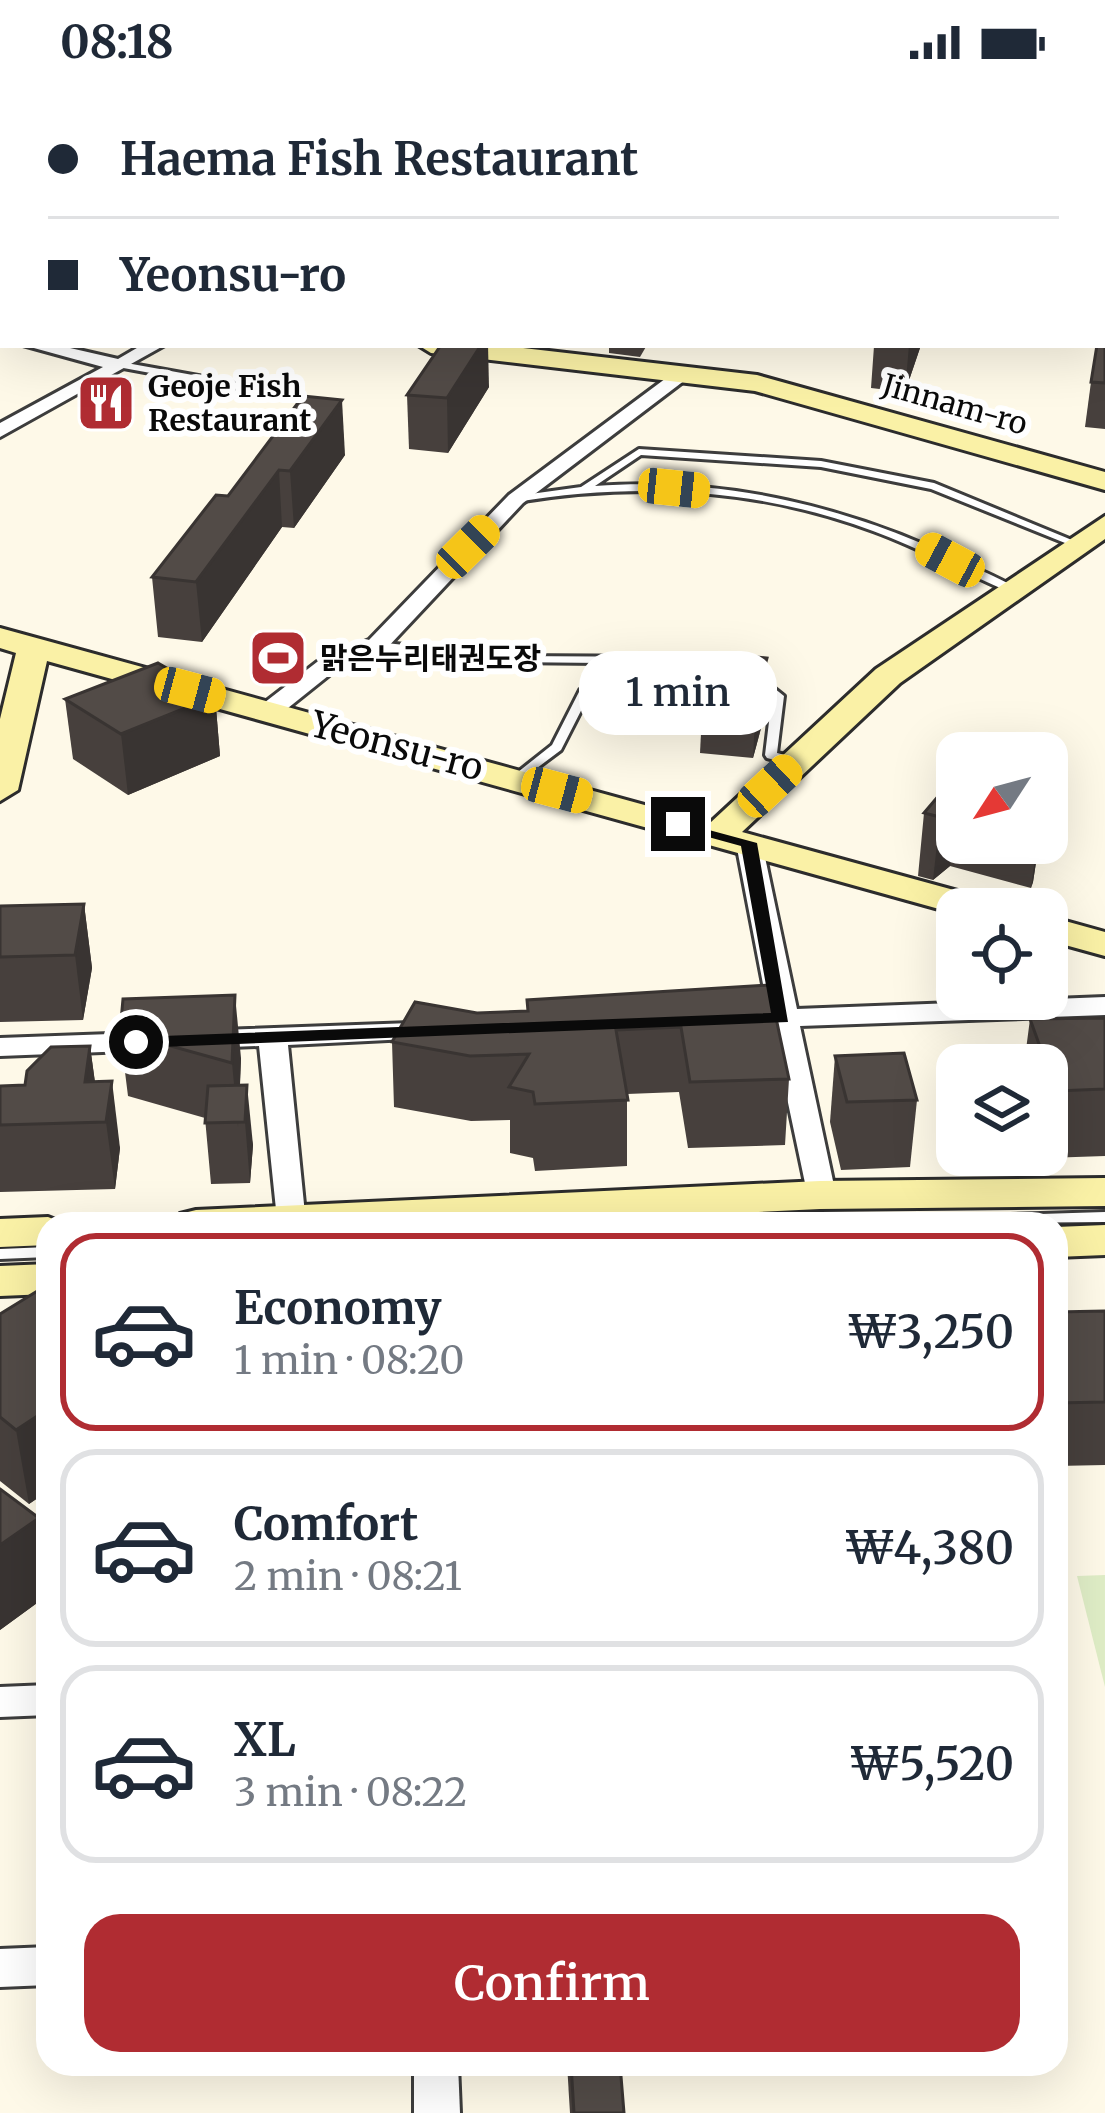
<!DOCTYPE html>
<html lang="en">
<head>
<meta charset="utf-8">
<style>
	:root { --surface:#fff; --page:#f6f6f7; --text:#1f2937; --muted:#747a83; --line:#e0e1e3; --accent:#b02c32 }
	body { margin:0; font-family:Merriweather,"Noto Sans KR",serif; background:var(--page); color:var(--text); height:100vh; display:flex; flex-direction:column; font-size:45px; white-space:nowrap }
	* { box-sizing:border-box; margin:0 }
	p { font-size:39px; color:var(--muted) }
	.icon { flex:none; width:66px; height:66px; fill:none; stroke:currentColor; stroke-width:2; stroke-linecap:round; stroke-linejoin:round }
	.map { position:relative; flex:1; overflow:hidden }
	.details { position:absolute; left:36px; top:1128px; width:1032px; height:864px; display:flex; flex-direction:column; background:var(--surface); border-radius:36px; box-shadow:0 12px 48px #0002 }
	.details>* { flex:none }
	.top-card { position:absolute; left:0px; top:0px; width:1107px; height:264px; box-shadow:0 12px 48px #0002; display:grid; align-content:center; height:264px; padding:0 48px; background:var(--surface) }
	.needle { width:78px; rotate:234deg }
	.controls { position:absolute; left:936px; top:648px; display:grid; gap:24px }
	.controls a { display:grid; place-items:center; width:132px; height:132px; border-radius:24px; background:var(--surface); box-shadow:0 12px 48px #0002; font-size:60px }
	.end { position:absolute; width:54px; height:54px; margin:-27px; border:15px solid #0a0a0a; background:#fff; box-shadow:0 0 0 6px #fff }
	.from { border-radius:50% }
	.bubble { position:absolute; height:84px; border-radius:36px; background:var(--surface); box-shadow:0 12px 48px #0002; font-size:39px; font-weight:600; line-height:84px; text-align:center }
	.car { position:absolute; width:36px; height:72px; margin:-36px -18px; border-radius:15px; box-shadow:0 0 9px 3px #0007; background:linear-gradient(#f5c518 24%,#345 0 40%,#f5c518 0 76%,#345 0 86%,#f5c518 0) }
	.top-card b { display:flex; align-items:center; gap:42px; height:114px; font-size:45px }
	.top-card b+b { border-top:3px solid var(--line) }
	.top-card i { width:30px; height:30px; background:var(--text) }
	ul { padding:21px 0 0; list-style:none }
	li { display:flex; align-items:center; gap:36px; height:198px; margin:0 24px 18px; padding:0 24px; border:6px solid var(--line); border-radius:36px }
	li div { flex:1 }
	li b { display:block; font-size:45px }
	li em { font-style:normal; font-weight:600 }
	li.active { border-color:var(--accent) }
	li>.icon { width:108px; height:108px; stroke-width:1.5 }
	.primary-button { display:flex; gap:24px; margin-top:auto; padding:24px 48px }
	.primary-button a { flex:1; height:138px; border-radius:36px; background:var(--accent); color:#fff; font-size:48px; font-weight:600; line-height:138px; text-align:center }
	.status { display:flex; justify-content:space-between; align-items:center; height:84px; padding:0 60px; background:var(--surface); direction:ltr }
	.status svg { height:33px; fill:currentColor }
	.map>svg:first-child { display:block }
</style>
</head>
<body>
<div class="status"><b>08:18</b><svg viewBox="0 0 49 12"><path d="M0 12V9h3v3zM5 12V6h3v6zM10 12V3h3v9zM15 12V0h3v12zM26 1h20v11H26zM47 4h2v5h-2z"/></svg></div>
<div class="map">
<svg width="1105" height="2029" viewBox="0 0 1105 2029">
	<rect width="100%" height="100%" fill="#fef9e8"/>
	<!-- pitch -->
	<path fill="#dfedc6" d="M1105 1491V1603L1077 1492Z"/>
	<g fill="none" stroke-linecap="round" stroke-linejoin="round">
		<defs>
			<g id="lane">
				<path d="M121 278 248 301 253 304 248 307 118 283 116 281Z"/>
				<path d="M639 365 821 377 934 399 1084 461 1075 463 931 405 821 383 641 371 595 402C725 392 854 424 969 481 986 489 1004 496 1019 506L1017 508H1009C963 488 920 464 873 447 758 404 636 398 516 418L511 415 516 412 581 403Z"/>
				<path d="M377 558 505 572 685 573 727 578 733 582 727 586 685 579H613L608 600 589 611 561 666 517 699 511 695 513 692 552 661 580 606 597 598 601 579 505 578 373 563V559Z"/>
				<path d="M754 588 784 612 777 669 801 675V681L797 682 767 674 765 671 772 613 750 594 748 592Z"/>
				<path d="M1105 1128V1138L880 1140 888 1135Z"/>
				<path d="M48 1163V1173L0 1175V1165Z"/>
			</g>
			<g id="street">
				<rect x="0" y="248" width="3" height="12"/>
				<path d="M23 261H57L118 275 142 261H165L0 353V339L103 283Z"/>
				<path d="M681 283 697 287 523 419 385 566 333 588 278 632H260V622L317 578 369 556 509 411Z"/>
				<path d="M749 751 762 759 797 925 1105 913V931L800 942 836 1111 820 1121 809 1118 772 943 737 945 723 936 737 927 768 926 736 759Z"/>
				<path d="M438 938 448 941 452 947 448 953 288 961 306 1140H280L277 1135 259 962 0 972V954Z"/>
				<path d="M48 1601V1631L0 1633V1603Z"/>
				<path d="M48 1863V1901L0 1903V1865Z"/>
				<path d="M414 1980H458L460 2029H414Z"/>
			</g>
			<g id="secondary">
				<path d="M408 0H438L440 3H410Z"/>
				<path d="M3 64V78L0 79V65Z"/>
				<rect x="1104" y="117" width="1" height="14"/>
				<rect x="0" y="176" width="3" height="15"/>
				<path d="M418 261H498L757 291 1105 388V406L755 307 431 269Z"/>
				<path d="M1105 432V455L900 599 742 748 994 817 1000 825H957V830L47 577 18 706 0 717V635L16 569 0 564V544L710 739 876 585Z"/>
				<path d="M1047 832 1105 848V872L1047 856Z"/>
				<path d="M1105 1094V1122L820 1125 500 1140H174L180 1130 196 1126 820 1097Z"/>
				<path d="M48 1133 66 1140H48V1161L0 1163V1135Z"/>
				<path d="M1105 1141V1171L1056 1173V1143Z"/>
				<path d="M48 1180V1210L0 1212V1182Z"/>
			</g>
		</defs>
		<!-- lane casing -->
		<use href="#lane" stroke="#3d3d3d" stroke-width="6"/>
		<!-- street casing -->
		<use href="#street" stroke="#3d3d3d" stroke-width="6"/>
		<!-- secondary casing -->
		<use href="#secondary" stroke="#2c2c2c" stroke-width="6"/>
		<!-- path -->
		<path stroke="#2c2c2c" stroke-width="3" stroke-dasharray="6 3" stroke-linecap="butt" d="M553 3 561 0"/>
		<!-- lane -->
		<use href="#lane" fill="#fff" fill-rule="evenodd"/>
		<!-- street -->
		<use href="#street" fill="#fff" fill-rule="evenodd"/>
		<!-- secondary -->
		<use href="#secondary" fill="#faf1a6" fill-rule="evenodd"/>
	</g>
	<!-- wall -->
	<g fill="#47403d">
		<path d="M0 0H84L77 3H3V22H0Z"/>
		<path d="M239 0H316L315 3H239Z"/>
		<path d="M916 0H1097L1095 1 1105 3V104L1104 3H915Z"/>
		<path d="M3 87V157H0V93Z"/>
		<path d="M1105 224V345L1085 343 1091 298Z"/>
		<path d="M609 261H647L640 273 609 269Z"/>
		<path d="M864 261H921L905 308 871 304 874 262Z"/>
		<path d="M489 303 448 369 409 365 407 311Z"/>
		<path d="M303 312 345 371 294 444 282 443 202 558 158 553 152 493 228 412Z"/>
		<path d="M767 574 764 633 753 674 700 669 703 609Z"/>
		<path d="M215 612 220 672 128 711 73 675 65 615Z"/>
		<path d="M957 690V759H1039L1033 798 1031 804 950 782 933 796 918 792 924 729Z"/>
		<path d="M84 820 92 884 83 936 0 938V822Z"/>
		<path d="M769 901 789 995 785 1061 688 1064 679 1008 627 1010V1082L535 1087 533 1074 510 1069V1036L471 1037 394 1023 392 958 477 929 527 927V916Z"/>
		<path d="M1105 934V1072L1046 1074 1047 981H1024L1030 935Z"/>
		<path d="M120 948 241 974 240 1001 253 1061 250 1099 211 1100 205 1034 128 1012Z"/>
		<path d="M90 962 95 998 120 1064 115 1105 0 1108V1002L25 1001Z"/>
		<path d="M835 972 917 1016 910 1083 841 1086 830 1038Z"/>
		<path d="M48 1212V1511L0 1546 40 1438 45 1409 29 1420 0 1397V1230Z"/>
		<path d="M1105 1227V1381L1056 1382V1228Z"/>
		<path d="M567 1980H620L624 2029H570Z"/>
	</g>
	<!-- shaded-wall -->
	<g fill="#393432">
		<path d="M23 0H84L77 3H23Z"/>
		<path d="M481 261H488L489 303 448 369 447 314Z"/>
		<path d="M909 261H921L905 308Z"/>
		<path d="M342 316 345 371 294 444 290 387Z"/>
		<path d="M279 386 282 443 202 558 196 498Z"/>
		<path d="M767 574 764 633 753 674 756 614Z"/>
		<path d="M215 612 220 672 128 711 121 650Z"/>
		<path d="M957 720 950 782 933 796 940 733Z"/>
		<path d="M1037 759H1039L1033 798 1031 804Z"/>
		<path d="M84 820 92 884 83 936 75 871Z"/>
		<path d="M235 911 241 974 238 1043 232 979Z"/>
		<path d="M90 962 99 1029 85 998Z"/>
		<path d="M112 997 120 1064 115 1105 106 1038Z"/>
		<path d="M247 1001 253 1061 250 1099 245 1038Z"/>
		<path d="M48 1325V1407L29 1420 16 1346Z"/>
		<path d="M39 1434 42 1453 38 1450 48 1511 0 1546V1461Z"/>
	</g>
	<!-- building -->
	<g fill="#524b47" stroke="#393432" stroke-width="3">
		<path d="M157 0H227L225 3H155Z"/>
		<rect x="438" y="0" width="31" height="3"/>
		<path d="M934 0H1067L1062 3H951Z"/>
		<path d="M1083 0 1105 3V64L1104 3H1079Z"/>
		<path d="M3 87V109H0V93Z"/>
		<path d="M1104 224H1105V299L1091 298 1097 261H1104Z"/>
		<path d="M441 261H481L447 314 407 311Z"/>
		<path d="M303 312 342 316 290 387 279 386 196 498 152 493 216 411 228 412Z"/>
		<path d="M715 569 767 574 756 614 703 609Z"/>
		<path d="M158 579 215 612 121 650 65 615Z"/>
		<path d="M957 690V720L940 733 924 729Z"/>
		<path d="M84 820 75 871 0 873V822Z"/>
		<path d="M769 901 789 995 690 998 681 943 616 946 628 1016 535 1020 533 1008 509 1003 529 970 470 972 392 958 415 918 477 929 528 927 527 916Z"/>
		<path d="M235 911 232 979 120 948 123 915Z"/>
		<path d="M1105 934V1005L1056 1007 1030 935Z"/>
		<path d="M90 962 85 998 112 997 106 1038 0 1041V1002L25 1001 27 987 51 963Z"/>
		<path d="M904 969 917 1016 847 1018 835 972Z"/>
		<path d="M247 1001 245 1038 205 1039 208 1002Z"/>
		<path d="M39 1206 48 1212V1325L16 1346 0 1333V1230Z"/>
		<path d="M1105 1227V1318L1056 1319V1228Z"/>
		<path d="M46 1399H48V1457L38 1450Z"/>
		<path d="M0 1405 39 1434 0 1461Z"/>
		<path d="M571 1980H620L624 2029H574Z"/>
	</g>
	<!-- route -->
	<path fill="#0a0a0a" d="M672 736 757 759 788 938 136 964 127 958 136 953 771 929 741 762 672 743Z"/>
	<!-- icons -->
	<defs>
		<symbol id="restaurant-square" viewBox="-11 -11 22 22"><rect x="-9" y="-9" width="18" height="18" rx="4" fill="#b02c32" stroke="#fff"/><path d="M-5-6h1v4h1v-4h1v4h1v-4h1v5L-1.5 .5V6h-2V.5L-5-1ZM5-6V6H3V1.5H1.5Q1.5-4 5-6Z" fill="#fff"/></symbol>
		<symbol id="stadium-square" viewBox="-11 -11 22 22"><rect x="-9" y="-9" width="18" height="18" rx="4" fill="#b02c32" stroke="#fff"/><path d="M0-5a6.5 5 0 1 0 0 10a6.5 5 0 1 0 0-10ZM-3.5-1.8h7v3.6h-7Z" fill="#fff"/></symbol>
	</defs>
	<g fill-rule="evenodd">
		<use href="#restaurant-square" x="73" y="286" width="66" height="66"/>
		<use href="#stadium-square" x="245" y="541" width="66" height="66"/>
	</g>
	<g text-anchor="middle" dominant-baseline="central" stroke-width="12" stroke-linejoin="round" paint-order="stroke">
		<!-- far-poi labels -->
		<g font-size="30" font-weight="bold" fill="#0a0a0a" stroke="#fff" text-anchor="start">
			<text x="148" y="302">Geoje Fish<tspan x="148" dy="34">Restaurant</tspan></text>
			<text x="320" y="574">맑은누리태권도장</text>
		</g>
		<!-- far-street labels -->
		<g font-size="30" fill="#0a0a0a" stroke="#fff">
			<text transform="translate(955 320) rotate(16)">Jinnam-ro</text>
		</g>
		<!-- street labels -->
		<g font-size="36" fill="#0a0a0a" stroke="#fff">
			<text transform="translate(397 662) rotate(15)">Yeonsu-ro</text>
		</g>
	</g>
</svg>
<div class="controls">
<a><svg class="needle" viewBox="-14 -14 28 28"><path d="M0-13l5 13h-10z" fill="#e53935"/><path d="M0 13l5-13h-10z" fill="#747a83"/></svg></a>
<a><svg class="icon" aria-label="locate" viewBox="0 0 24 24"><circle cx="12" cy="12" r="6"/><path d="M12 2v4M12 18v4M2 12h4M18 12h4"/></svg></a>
<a><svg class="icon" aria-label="layers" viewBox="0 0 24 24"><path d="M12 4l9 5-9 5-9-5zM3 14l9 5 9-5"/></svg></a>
</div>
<i class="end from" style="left:136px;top:958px"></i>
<i class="end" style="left:678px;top:740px"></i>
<div class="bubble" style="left:579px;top:567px;width:198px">1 min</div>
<i class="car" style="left:674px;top:404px;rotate:96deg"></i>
<i class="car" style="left:468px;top:463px;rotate:45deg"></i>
<i class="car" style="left:950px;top:476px;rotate:298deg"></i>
<i class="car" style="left:190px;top:606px;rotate:105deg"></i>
<i class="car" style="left:770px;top:702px;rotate:47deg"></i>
<i class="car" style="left:557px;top:706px;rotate:105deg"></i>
<div class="top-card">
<b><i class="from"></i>Haema Fish Restaurant</b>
<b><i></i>Yeonsu-ro</b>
</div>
<section class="details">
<ul>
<li class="active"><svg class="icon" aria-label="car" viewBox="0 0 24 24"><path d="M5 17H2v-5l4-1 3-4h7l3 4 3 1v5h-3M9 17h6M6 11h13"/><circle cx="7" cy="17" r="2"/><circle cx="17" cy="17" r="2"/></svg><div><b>Economy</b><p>1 min · 08:20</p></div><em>₩3,250</em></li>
<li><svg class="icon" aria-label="car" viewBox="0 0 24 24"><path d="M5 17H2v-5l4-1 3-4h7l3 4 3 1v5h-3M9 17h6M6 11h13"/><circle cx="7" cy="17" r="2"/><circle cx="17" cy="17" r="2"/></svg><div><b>Comfort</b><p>2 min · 08:21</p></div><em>₩4,380</em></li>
<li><svg class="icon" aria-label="car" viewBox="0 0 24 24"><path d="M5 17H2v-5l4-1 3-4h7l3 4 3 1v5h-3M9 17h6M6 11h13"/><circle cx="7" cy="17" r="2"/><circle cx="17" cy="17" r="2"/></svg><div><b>XL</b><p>3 min · 08:22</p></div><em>₩5,520</em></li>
</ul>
<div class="primary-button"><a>Confirm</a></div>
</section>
</div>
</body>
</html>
